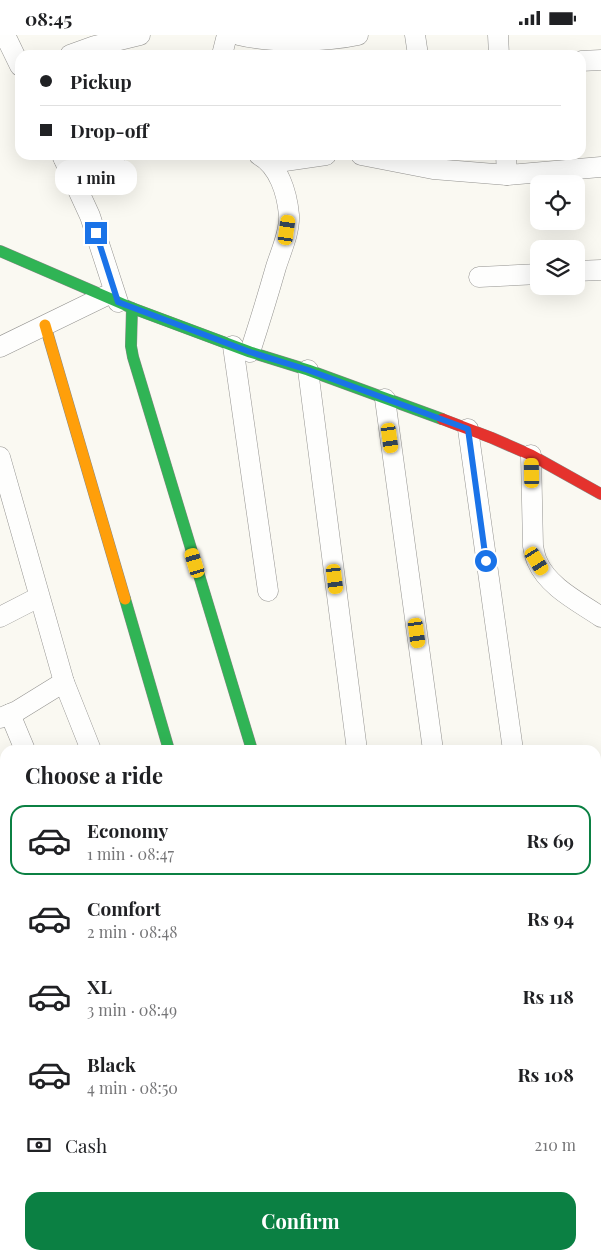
<!DOCTYPE html>
<html lang="en">
<head>
<meta charset="utf-8">
<style>
	:root { --surface:#fff; --page:#f6f6f6; --text:#202124; --muted:#757577; --line:#e0e0e0; --accent:#0b8043 }
	body { margin:0; font-family:"Playfair Display",serif; background:var(--page); color:var(--text); height:100vh; display:flex; flex-direction:column; font-size:19px; white-space:nowrap }
	* { box-sizing:border-box; margin:0 }
	p { font-size:16px; color:var(--muted) }
	.icon { flex:none; width:28px; height:28px; fill:none; stroke:currentColor; stroke-width:2; stroke-linecap:round; stroke-linejoin:round }
	.map { position:relative; flex:1; overflow:hidden }
	.side { position:absolute; left:0px; top:710px; width:601px; height:515px; display:flex; flex-direction:column; background:var(--surface); border-radius:15px 15px 0 0; box-shadow:0 5px 20px #0002 }
	.side>* { flex:none }
	.banner { position:absolute; left:15px; top:15px; width:571px; height:110px; border-radius:15px; box-shadow:0 5px 20px #0002; display:grid; align-content:center; height:110px; padding:0 25px; background:var(--surface) }
	.tools { position:absolute; left:530px; top:140px; display:grid; gap:10px }
	.tools a { display:grid; place-items:center; width:55px; height:55px; border-radius:10px; background:var(--surface); box-shadow:0 5px 20px #0002; font-size:25px }
	.end { position:absolute; width:22px; height:22px; margin:-11px; border:6px solid #1a73e8; background:#fff; box-shadow:0 0 0 2px #fff }
	.from { border-radius:50% }
	.bubble { position:absolute; height:35px; border-radius:15px; background:var(--surface); box-shadow:0 5px 20px #0002; font-size:16px; font-weight:700; line-height:35px; text-align:center }
	.car { position:absolute; width:15px; height:30px; margin:-15px -8px; border-radius:6px; box-shadow:0 0 4px 1px #0007; background:linear-gradient(#f5c518 24%,#345 0 40%,#f5c518 0 76%,#345 0 86%,#f5c518 0) }
	.banner b { display:flex; align-items:center; gap:18px; height:48px; font-size:19px }
	.banner b+b { border-top:1px solid var(--line) }
	.banner i { width:12px; height:12px; background:var(--text) }
	ul { padding:0; list-style:none }
	li { display:flex; align-items:center; gap:15px; height:70px; margin:0 10px 8px; padding:0 15px; border:2px solid transparent; border-radius:15px }
	li div { flex:1 }
	li b { display:block; font-size:19px }
	li em { font-style:normal; font-weight:700 }
	li.on { border-color:var(--accent) }
	li>.icon { width:45px; height:45px; stroke-width:1.5 }
	h2 { padding:0 25px; font-size:22px; line-height:60px }
	.pay { display:flex; align-items:center; gap:12px; height:55px; padding:0 25px; font-size:19px }
	.pay p { margin-inline-start:auto }
	.primary-button { display:flex; gap:10px; margin-top:auto; padding:10px 25px }
	.primary-button a { flex:1; height:58px; border-radius:15px; background:var(--accent); color:#fff; font-size:20px; font-weight:700; line-height:58px; text-align:center }
	.status { display:flex; justify-content:space-between; align-items:center; height:35px; padding:0 25px; background:var(--surface); direction:ltr }
	.status svg { height:14px; fill:currentColor }
	.map>svg:first-child { display:block }
</style>
</head>
<body>
<div class="status"><b>08:45</b><svg viewBox="0 0 49 12"><path d="M0 12V9h3v3zM5 12V6h3v6zM10 12V3h3v9zM15 12V0h3v12zM26 1h20v11H26zM47 4h2v5h-2z"/></svg></div>
<div class="map">
<svg width="601" height="1225" viewBox="0 0 601 1225">
	<rect width="100%" height="100%" fill="#faf9f2"/>
	<g fill="none" stroke-linecap="round" stroke-linejoin="round">
		<defs>
			<g id="street">
				<path d="M5 0 20 31"/>
				<path d="M239 0C271 8 326 7 358 0"/>
				<path d="M415 0 418 20"/>
				<path d="M498 0 499 20"/>
				<path d="M70 20 95 11 140 0"/>
				<path d="M222 20 227 0"/>
				<path d="M581 26 601 25"/>
				<path d="M62 120 90 181 118 267"/>
				<path d="M361 120 433 134 507 140 601 132"/>
				<path d="M506 120 507 140"/>
				<path d="M64 124H97L116 120"/>
				<path d="M271 128 326 120"/>
				<path d="M576 236 601 235"/>
				<path d="M479 242 539 239"/>
				<path d="M233 311 268 556"/>
				<path d="M0 312 105 261"/>
				<path d="M250 317C259 289 268 260 276 232 281 216 290 197 289 180 287 158 279 131 259 120"/>
				<path d="M308 335 357 715"/>
				<path d="M385 364 433 715"/>
				<path d="M468 394 513 715"/>
				<path d="M531 420 533 511C534 516 535 522 537 526 548 552 579 567 601 582"/>
				<path d="M0 422 64 647 91 715"/>
				<path d="M0 582 39 562"/>
				<path d="M10 679 25 715"/>
				<path d="M0 683 17 676 64 647"/>
				<path d="M0 766 5 761"/>
				<path d="M0 919 5 917"/>
				<path d="M355 1220V1225"/>
				<path d="M435 1220V1225"/>
				<path d="M263 1225V1220"/>
			</g>
			<g id="fast">
				<path d="M0 216 132 273 250 317 308 335 442 384"/>
				<path d="M132 273 131 311 133 322 252 715"/>
				<path d="M125 564 169 715"/>
			</g>
			<path id="slow" d="M45 290 125 564"/>
			<path id="jam" d="M442 384 492 403 531 420 601 459"/>
		</defs>
		<!-- street casing -->
		<use href="#street" stroke="#949390" stroke-width="21"/>
		<!-- fast casing -->
		<use href="#fast" stroke="#8a8a87" stroke-width="12"/>
		<!-- slow casing -->
		<use href="#slow" stroke="#8a8a87" stroke-width="12"/>
		<!-- jam casing -->
		<use href="#jam" stroke="#8a8a87" stroke-width="12"/>
		<!-- street -->
		<use href="#street" stroke="#fefefd" stroke-width="20"/>
		<!-- fast -->
		<use href="#fast" stroke="#30b455" stroke-width="11"/>
		<!-- slow -->
		<use href="#slow" stroke="#ff9f0a" stroke-width="11"/>
		<!-- jam -->
		<use href="#jam" stroke="#e5322d" stroke-width="11"/>
	</g>
	<g fill="none" stroke-linecap="round" stroke-linejoin="round">
		<!-- route -->
		<path stroke="#1a73e8" stroke-width="6" d="M96 198 118 267 250 317 308 335 468 394 486 526"/>
	</g>
</svg>
<div class="tools">
<a><svg class="icon" aria-label="locate" viewBox="0 0 24 24"><circle cx="12" cy="12" r="6"/><path d="M12 2v4M12 18v4M2 12h4M18 12h4"/></svg></a>
<a><svg class="icon" aria-label="layers" viewBox="0 0 24 24"><path d="M12 4l9 5-9 5-9-5zM3 14l9 5 9-5"/></svg></a>
</div>
<i class="end from" style="left:486px;top:526px"></i>
<i class="end" style="left:96px;top:198px"></i>
<div class="bubble" style="left:55px;top:125px;width:82px">1 min</div>
<i class="car" style="left:287px;top:195px;rotate:8deg"></i>
<i class="car" style="left:390px;top:403px;rotate:172deg"></i>
<i class="car" style="left:532px;top:438px;rotate:359deg"></i>
<i class="car" style="left:537px;top:526px;rotate:148deg"></i>
<i class="car" style="left:195px;top:528px;rotate:343deg"></i>
<i class="car" style="left:335px;top:544px;rotate:173deg"></i>
<i class="car" style="left:417px;top:598px;rotate:172deg"></i>
<div class="banner">
<b><i class="from"></i>Pickup</b>
<b><i></i>Drop-off</b>
</div>
<section class="side">
<h2>Choose a ride</h2>
<ul>
<li class="on"><svg class="icon" aria-label="car" viewBox="0 0 24 24"><path d="M5 17H2v-5l4-1 3-4h7l3 4 3 1v5h-3M9 17h6M6 11h13"/><circle cx="7" cy="17" r="2"/><circle cx="17" cy="17" r="2"/></svg><div><b>Economy</b><p>1 min · 08:47</p></div><em>Rs 69</em></li>
<li><svg class="icon" aria-label="car" viewBox="0 0 24 24"><path d="M5 17H2v-5l4-1 3-4h7l3 4 3 1v5h-3M9 17h6M6 11h13"/><circle cx="7" cy="17" r="2"/><circle cx="17" cy="17" r="2"/></svg><div><b>Comfort</b><p>2 min · 08:48</p></div><em>Rs 94</em></li>
<li><svg class="icon" aria-label="car" viewBox="0 0 24 24"><path d="M5 17H2v-5l4-1 3-4h7l3 4 3 1v5h-3M9 17h6M6 11h13"/><circle cx="7" cy="17" r="2"/><circle cx="17" cy="17" r="2"/></svg><div><b>XL</b><p>3 min · 08:49</p></div><em>Rs 118</em></li>
<li><svg class="icon" aria-label="car" viewBox="0 0 24 24"><path d="M5 17H2v-5l4-1 3-4h7l3 4 3 1v5h-3M9 17h6M6 11h13"/><circle cx="7" cy="17" r="2"/><circle cx="17" cy="17" r="2"/></svg><div><b>Black</b><p>4 min · 08:50</p></div><em>Rs 108</em></li>
</ul>
<div class="pay"><svg class="icon" aria-label="cash" viewBox="0 0 24 24"><path d="M3 7h18v10H3z"/><circle cx="12" cy="12" r="2"/></svg>Cash<p>210 m</p></div>
<div class="primary-button"><a>Confirm</a></div>
</section>
</div>
</body>
</html>
